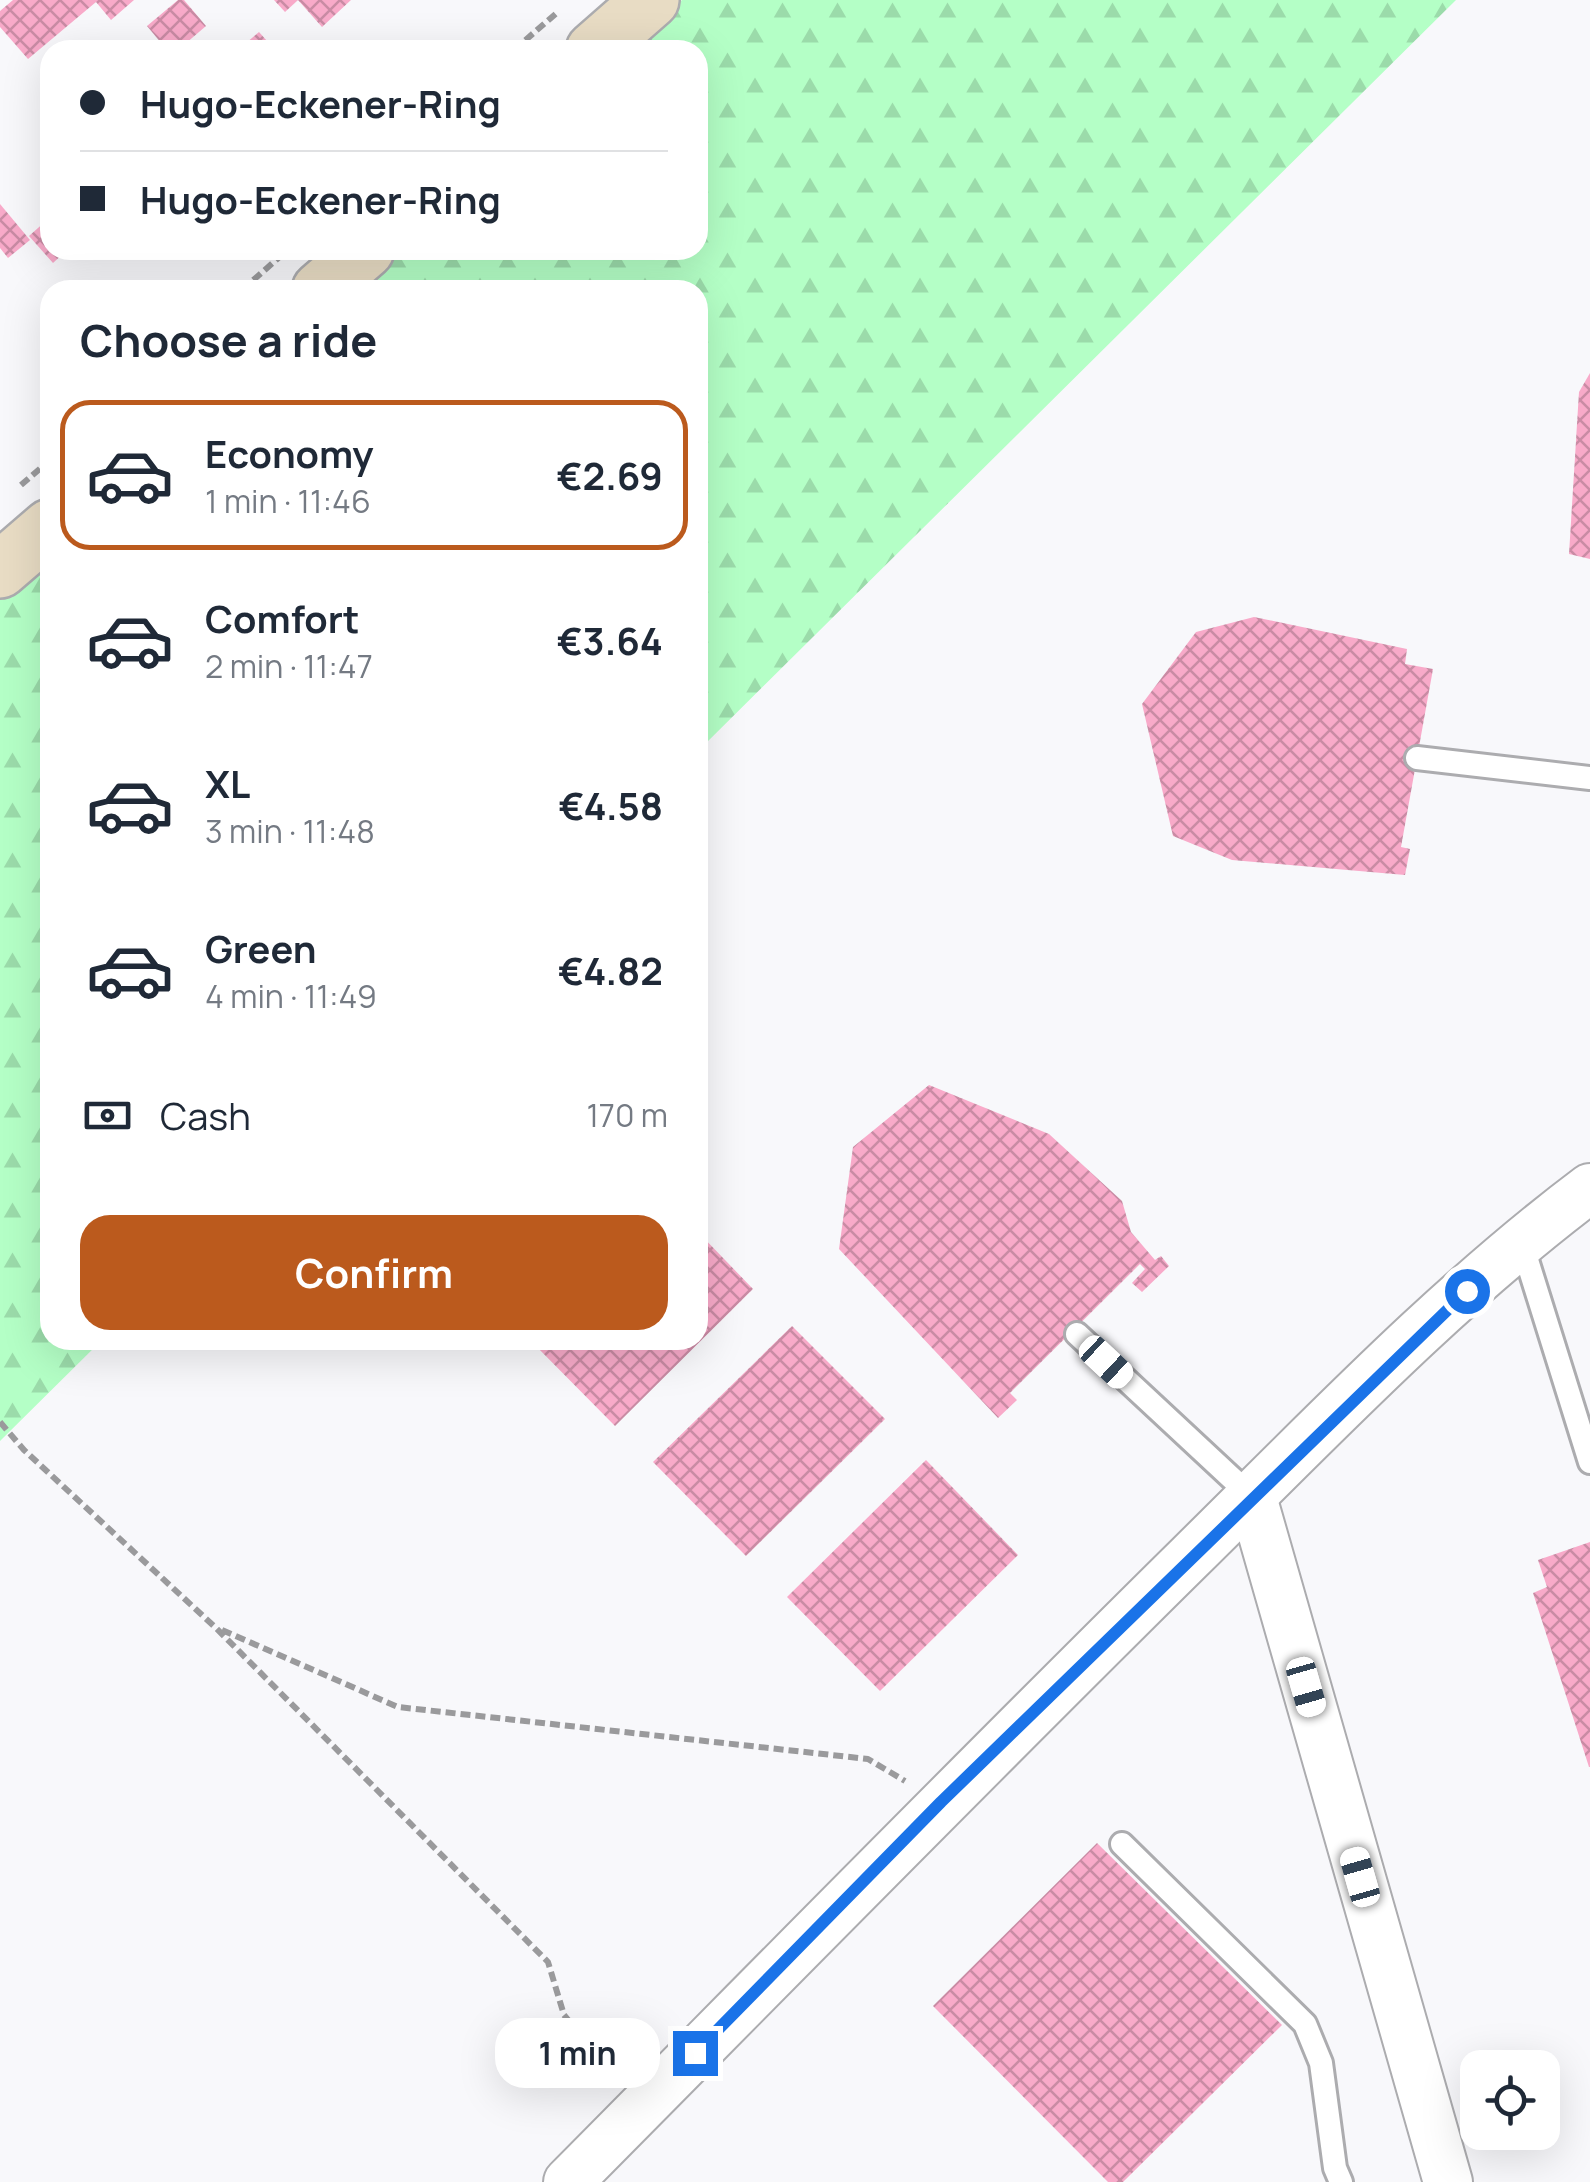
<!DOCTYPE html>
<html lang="en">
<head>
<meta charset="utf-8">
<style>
	:root { --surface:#fff; --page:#f6f6f7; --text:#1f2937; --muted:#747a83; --line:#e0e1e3; --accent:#bb5a1d }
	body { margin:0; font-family:Manrope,sans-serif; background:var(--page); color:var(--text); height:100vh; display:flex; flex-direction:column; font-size:38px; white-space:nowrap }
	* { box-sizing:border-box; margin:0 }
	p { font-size:32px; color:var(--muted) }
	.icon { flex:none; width:55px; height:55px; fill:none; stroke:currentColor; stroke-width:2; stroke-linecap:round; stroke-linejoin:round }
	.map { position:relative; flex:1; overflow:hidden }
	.drawer { position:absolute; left:40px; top:280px; width:668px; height:1070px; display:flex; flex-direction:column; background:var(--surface); border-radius:30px; box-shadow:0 10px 40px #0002 }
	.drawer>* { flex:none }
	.hud { position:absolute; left:40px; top:40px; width:668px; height:220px; border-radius:30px; box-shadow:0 10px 40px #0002; display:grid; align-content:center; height:220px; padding:0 40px; background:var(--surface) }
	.buttons { position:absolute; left:1460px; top:2050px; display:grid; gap:20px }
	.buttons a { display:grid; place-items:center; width:100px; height:100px; border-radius:20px; background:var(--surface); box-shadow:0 10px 40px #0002; font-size:50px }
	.end { position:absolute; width:45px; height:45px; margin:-22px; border:12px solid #1a73e8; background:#fff; box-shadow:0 0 0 5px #fff }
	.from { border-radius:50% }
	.bubble { position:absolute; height:70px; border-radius:30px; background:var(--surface); box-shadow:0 10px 40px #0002; font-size:32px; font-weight:700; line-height:70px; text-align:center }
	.car { position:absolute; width:30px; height:60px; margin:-30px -15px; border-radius:12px; box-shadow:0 0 8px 2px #0007; background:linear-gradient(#fff 24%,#345 0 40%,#fff 0 76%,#345 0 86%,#fff 0) }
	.hud b { display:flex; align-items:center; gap:35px; height:95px; font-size:38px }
	.hud b+b { border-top:2px solid var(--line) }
	.hud i { width:25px; height:25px; background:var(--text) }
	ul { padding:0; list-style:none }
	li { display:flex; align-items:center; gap:30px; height:150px; margin:0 20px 15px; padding:0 20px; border:5px solid transparent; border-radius:30px }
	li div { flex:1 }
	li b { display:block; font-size:38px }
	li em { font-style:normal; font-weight:700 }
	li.selected { border-color:var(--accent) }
	li>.icon { width:90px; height:90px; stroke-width:1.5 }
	h2 { padding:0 40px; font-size:45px; line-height:120px }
	.pay { display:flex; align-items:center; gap:25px; height:110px; padding:0 40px; font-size:38px }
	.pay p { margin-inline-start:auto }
	.cta { display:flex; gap:20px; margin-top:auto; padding:20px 40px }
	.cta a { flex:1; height:115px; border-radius:30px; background:var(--accent); color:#fff; font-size:40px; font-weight:700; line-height:115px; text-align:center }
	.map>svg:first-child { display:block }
</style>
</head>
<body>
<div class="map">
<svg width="1590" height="2182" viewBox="0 0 1590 2182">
	<defs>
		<pattern id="forest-firs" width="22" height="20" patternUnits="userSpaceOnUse" patternTransform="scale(2.5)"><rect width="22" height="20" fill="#b4ffc6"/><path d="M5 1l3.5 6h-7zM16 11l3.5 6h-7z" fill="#9bdbaa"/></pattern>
		<pattern id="building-cross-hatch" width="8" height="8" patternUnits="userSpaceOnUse" patternTransform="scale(2.5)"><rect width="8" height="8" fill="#f8aac9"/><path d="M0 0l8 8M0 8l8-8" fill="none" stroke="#c98ba4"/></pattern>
	</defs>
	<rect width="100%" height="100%" fill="#f8f8fb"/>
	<!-- forest -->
	<g fill="url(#forest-firs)">
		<path d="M682 0H1456L698 751V290H351L397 250H698V50H625Z"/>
		<path d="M50 554V1340H102L0 1441V598Z"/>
	</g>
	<!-- building -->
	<g fill="url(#building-cross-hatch)">
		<path d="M13 0H134L111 20 96 2 28 59 0 27V11Z"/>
		<path d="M178 0H184L206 26 178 50H167L147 26Z"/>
		<path d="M274 0H351L322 27 298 0 285 12Z"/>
		<path d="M259 32 275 50H238Z"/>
		<path d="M0 204 30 240 8 258 0 248Z"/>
		<path d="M47 220 50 250H67L53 263 29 236Z"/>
		<path d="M1590 373V559L1569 554 1579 392Z"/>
		<path d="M1254 617 1407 649 1405 664 1433 669 1401 847 1410 849 1405 875 1232 860 1173 836 1142 704 1196 632Z"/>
		<path d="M929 1085 1049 1134 1122 1201 1131 1232 1155 1260 1161 1256 1169 1266 1142 1292 1132 1283 1145 1269 1140 1264 1010 1393 1017 1400 998 1418 839 1249 853 1147Z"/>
		<path d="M698 1232 753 1289 615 1426 530 1340H698Z"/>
		<path d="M792 1326 885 1419 746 1556 653 1462Z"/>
		<path d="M926 1460 1018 1555 880 1691 787 1597Z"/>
		<path d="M1590 1542V1767H1589L1533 1593 1547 1587 1538 1560Z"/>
		<path d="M1097 1843 1282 2025 1123 2182H1108L933 2006Z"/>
	</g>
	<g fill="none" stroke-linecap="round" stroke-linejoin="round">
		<defs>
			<g id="service">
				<path d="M1417 758 1590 778"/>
				<path d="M1521 1241 1590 1462"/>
				<path d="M1077 1334 1252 1497"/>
				<path d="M1122 1844 1305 2024 1321 2063 1335 2168 1341 2182"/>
			</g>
			<g id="minor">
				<path d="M1252 1497 1448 2182"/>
				<path d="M568 2182C775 1973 981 1763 1191 1556 1319 1430 1446 1296 1590 1188"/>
			</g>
			<g id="secondary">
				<path d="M594 50 651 0"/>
				<path d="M320 290 366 250"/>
				<path d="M0 570 50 527"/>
			</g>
		</defs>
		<!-- service casing -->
		<use href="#service" stroke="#acacaf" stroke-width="28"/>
		<!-- minor casing -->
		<use href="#minor" stroke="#acacaf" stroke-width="52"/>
		<!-- secondary casing -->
		<use href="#secondary" stroke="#acacaf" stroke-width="60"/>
		<!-- path -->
		<g stroke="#9a9a9c" stroke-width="6" stroke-dasharray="10 5" stroke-linecap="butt">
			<path d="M514 50 559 11"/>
			<path d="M242 290 283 254"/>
			<path d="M21 485 50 460"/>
			<path d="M0 1422 24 1450 216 1628 548 1962 564 2015 615 2076"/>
			<path d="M222 1630 398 1707 868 1759 905 1781"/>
		</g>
		<!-- service -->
		<use href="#service" stroke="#fff" stroke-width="22"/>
		<!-- minor -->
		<use href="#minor" stroke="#fff" stroke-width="48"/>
		<!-- secondary -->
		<use href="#secondary" stroke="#e8dcc4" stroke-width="55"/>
	</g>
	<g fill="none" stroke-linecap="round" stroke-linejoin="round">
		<!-- route -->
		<path stroke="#1a73e8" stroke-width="12" d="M695 2053 941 1802 1467 1291"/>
	</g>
</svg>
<div class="buttons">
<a><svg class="icon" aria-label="locate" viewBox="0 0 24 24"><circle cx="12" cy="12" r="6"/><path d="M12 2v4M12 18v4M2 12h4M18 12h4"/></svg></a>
</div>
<i class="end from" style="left:1467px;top:1291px"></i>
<i class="end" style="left:695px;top:2053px"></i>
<div class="bubble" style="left:495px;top:2018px;width:165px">1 min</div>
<i class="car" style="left:1106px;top:1362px;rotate:133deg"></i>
<i class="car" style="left:1306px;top:1687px;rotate:164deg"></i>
<i class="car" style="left:1360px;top:1877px;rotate:344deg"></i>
<div class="hud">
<b><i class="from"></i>Hugo-Eckener-Ring</b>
<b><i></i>Hugo-Eckener-Ring</b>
</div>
<section class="drawer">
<h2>Choose a ride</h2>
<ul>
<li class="selected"><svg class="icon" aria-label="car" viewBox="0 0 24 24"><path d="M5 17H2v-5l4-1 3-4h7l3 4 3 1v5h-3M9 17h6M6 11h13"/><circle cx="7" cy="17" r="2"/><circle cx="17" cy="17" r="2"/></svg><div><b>Economy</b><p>1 min · 11:46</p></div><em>€2.69</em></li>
<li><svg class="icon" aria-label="car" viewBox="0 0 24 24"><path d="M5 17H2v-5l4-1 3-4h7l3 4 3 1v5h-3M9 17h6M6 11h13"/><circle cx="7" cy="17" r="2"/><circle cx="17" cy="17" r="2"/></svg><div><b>Comfort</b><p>2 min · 11:47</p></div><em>€3.64</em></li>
<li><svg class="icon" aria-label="car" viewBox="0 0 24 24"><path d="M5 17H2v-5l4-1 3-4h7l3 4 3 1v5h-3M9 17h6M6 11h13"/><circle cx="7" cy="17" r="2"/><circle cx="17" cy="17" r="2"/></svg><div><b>XL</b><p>3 min · 11:48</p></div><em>€4.58</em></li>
<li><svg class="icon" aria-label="car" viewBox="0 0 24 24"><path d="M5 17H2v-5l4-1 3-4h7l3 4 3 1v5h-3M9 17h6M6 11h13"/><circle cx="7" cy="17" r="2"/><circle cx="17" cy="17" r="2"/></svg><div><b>Green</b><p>4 min · 11:49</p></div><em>€4.82</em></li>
</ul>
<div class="pay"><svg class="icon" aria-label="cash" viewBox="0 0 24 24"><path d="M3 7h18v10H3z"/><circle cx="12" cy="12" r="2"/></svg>Cash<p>170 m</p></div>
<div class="cta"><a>Confirm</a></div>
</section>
</div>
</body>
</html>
